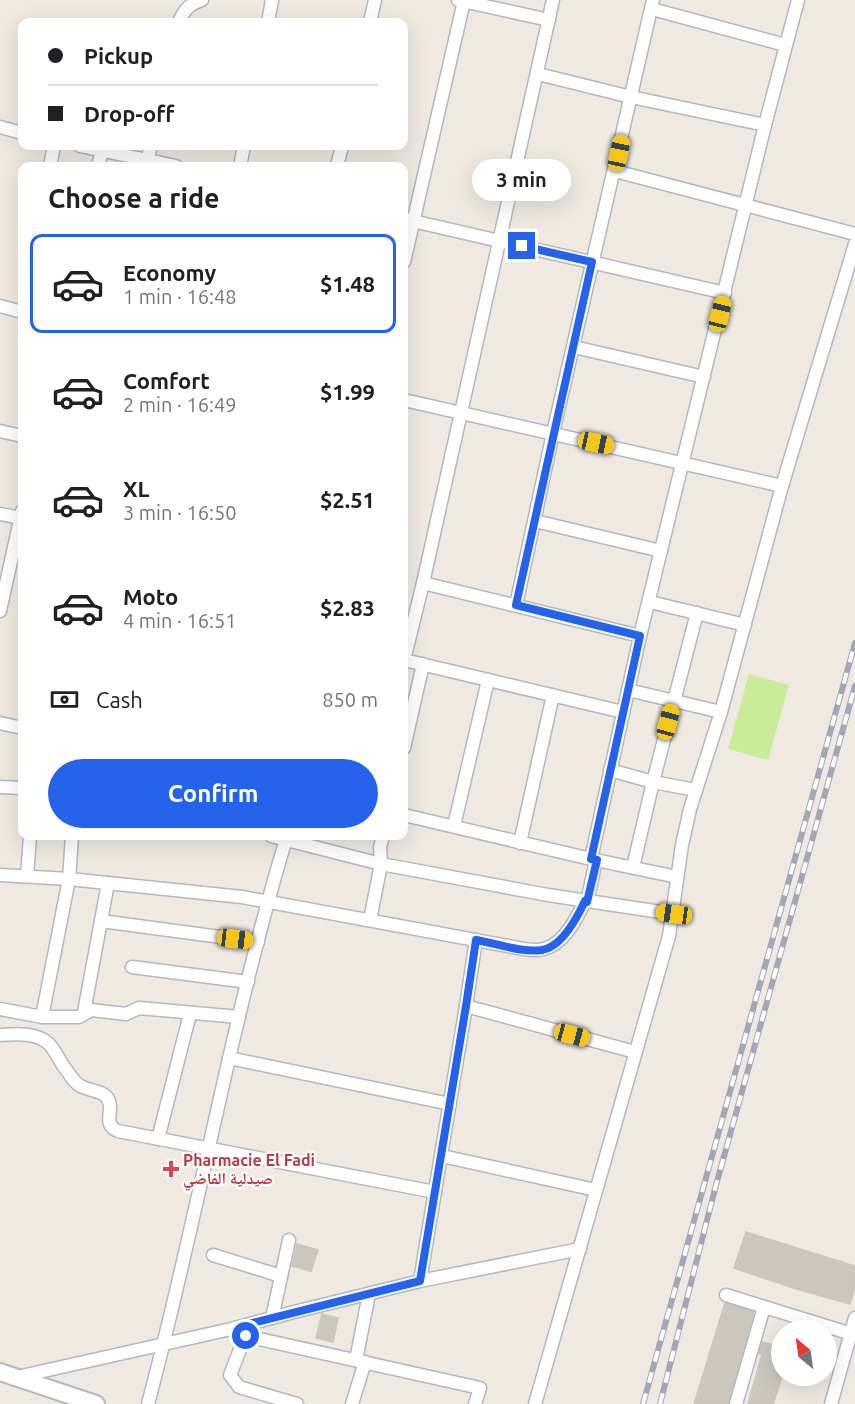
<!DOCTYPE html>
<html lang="en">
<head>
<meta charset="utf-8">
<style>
	:root { --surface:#fff; --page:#f2f2f2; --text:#202124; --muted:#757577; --line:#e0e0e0; --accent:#2563eb }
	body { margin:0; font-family:Ubuntu,"Noto Naskh Arabic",sans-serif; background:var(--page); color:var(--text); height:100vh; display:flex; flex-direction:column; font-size:22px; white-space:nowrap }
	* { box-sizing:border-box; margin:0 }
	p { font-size:20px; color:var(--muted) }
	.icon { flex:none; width:33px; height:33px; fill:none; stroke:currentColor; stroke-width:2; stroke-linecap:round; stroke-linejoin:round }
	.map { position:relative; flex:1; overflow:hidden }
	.details { position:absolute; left:18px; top:162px; width:390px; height:678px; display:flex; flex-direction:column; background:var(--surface); border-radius:12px; box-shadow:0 6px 24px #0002 }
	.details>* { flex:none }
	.top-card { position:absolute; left:18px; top:18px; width:390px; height:132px; border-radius:12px; box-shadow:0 6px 24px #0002; display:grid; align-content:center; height:132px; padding:0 30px; background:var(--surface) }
	.needle { width:39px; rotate:331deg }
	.controls { position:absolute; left:771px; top:1320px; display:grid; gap:12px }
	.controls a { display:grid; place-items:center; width:66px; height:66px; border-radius:50%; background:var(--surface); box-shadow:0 6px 24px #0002; font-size:30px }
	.end { position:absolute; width:27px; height:27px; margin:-14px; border:8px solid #2563eb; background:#fff; box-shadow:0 0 0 3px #fff }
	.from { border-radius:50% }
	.bubble { position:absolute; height:42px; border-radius:21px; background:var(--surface); box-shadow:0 6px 24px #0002; font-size:20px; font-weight:700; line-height:42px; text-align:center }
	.car { position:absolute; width:18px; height:36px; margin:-18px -9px; border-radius:8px; box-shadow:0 0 4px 2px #0007; background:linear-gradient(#f5c518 24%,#345 0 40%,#f5c518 0 76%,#345 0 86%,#f5c518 0) }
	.top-card b { display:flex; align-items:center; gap:21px; height:57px; font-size:22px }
	.top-card b+b { border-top:2px solid var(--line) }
	.top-card i { width:15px; height:15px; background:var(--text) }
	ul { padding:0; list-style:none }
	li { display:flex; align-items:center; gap:18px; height:99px; margin:0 12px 9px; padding:0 18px; border:3px solid transparent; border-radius:12px }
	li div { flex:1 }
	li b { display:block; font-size:22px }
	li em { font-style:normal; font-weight:700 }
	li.active { border-color:var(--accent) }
	li>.icon { width:54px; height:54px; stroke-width:1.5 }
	h2 { padding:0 30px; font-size:27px; line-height:72px }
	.pay { display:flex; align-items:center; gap:15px; height:66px; padding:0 30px; font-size:22px }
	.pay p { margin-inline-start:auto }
	.action { display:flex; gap:12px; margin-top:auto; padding:12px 30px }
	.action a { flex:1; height:69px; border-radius:36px; background:var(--accent); color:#fff; font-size:24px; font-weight:700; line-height:69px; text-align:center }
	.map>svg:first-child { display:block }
</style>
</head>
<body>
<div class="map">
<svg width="855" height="1404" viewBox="0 0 855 1404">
	<rect width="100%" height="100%" fill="#efe9e1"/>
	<!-- pitch -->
	<path fill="#c9ec9a" d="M749 674 789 685 768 760 728 749Z"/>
	<!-- building -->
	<g fill="#cbc7bf" stroke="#cbc5ba" stroke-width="1.5">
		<path d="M746 1232 855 1266V1287L850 1304 793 1288 734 1268Z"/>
		<path d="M297 1244 318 1250 311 1271 292 1266Z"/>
		<path d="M725 1303 754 1312 728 1404H694Z"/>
		<path d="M322 1314 338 1318 333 1342 316 1338Z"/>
		<path d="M762 1342 782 1347V1377L773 1404H748L762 1354 759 1353Z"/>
	</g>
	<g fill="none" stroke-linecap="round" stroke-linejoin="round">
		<defs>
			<g id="minor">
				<path d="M458 0 549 20"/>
				<path d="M652 9 785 45"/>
				<path d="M179 22C184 10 189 4 202 0"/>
				<path d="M268 22 272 0"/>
				<path d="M370 22 375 0"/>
				<path d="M538 74 631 97 765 125"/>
				<path d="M0 127 22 133"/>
				<path d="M80 146 176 166"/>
				<path d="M147 160 151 146"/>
				<path d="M50 166 54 146"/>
				<path d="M98 166 102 151"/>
				<path d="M240 166 244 146"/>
				<path d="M337 166 342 146"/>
				<path d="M615 171 855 234"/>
				<path d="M404 219 725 293"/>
				<path d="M404 262 464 1"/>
				<path d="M0 306 22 312"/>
				<path d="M574 347 704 377"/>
				<path d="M404 400 782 486"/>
				<path d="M0 431 22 436"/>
				<path d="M0 514 21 518"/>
				<path d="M535 521 661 551"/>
				<path d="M423 583 640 636"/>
				<path d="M650 602 745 625"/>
				<path d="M516 605 553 433 653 0"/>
				<path d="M0 611 22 511"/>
				<path d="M404 660 423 583 553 0"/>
				<path d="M404 660 623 712"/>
				<path d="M628 690 721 712"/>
				<path d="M0 723 22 728"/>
				<path d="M404 748 423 664"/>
				<path d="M610 770 653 782 696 790"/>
				<path d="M0 787 22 788"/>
				<path d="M404 815 591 859 677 877"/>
				<path d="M454 826 488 680"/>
				<path d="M72 836 69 879 242 897 524 949C531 950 538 951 544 949 564 944 577 918 585 901"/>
				<path d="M271 836 381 864 370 920"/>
				<path d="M383 836 380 847 381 864 548 895 674 914"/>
				<path d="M520 843 553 695"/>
				<path d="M591 859 640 636 765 125 798 0"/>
				<path d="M633 867 653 782 697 613"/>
				<path d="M0 875 69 879 42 1017 0 1009"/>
				<path d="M27 876 30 836"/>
				<path d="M587 902 596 860"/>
				<path d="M101 921 258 942"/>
				<path d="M132 967 248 982"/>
				<path d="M466 1006 635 1052"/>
				<path d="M84 1012 108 883"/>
				<path d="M42 1017H79L91 1010 126 1014 139 1008 239 1017"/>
				<path d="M0 1035C15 1034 37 1032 49 1044 55 1050 59 1060 64 1067 69 1073 73 1081 79 1085 87 1091 103 1090 108 1099 115 1110 101 1124 118 1131L435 1192"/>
				<path d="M229 1058 450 1104"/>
				<path d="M158 1139 190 1014"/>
				<path d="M442 1156 596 1190"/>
				<path d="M213 1255 281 1276"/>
				<path d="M420 1281 466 1006 476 940"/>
				<path d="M726 1295 855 1335"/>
				<path d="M272 1318 289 1240"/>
				<path d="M248 1329 230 1375 239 1387 297 1404"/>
				<path d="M246 1336 480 1388 475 1404"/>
				<path d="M356 1360 369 1294"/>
				<path d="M17 1377 231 1329 294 1312 420 1281 580 1249"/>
				<path d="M148 1404C198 1217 230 1025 286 839"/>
				<path d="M352 1404 365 1362"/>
				<path d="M535 1404 669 936 682 845 690 809 721 712 782 486 855 244"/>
				<path d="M736 1404 764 1307"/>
				<path d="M831 1404 855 1318"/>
			</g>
			<path id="secondary" d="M0 1372 96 1404"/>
		</defs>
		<!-- minor casing -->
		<use href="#minor" stroke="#b4b7c1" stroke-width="15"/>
		<!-- secondary casing -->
		<use href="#secondary" stroke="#b4b7c1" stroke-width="20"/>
		<!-- minor -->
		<use href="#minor" stroke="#fff" stroke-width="12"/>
		<!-- secondary -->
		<use href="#secondary" stroke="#fff" stroke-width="16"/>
		<defs>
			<g id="rail">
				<path d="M643 1404 855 643"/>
				<path d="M660 1404 716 1185 855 686"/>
			</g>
		</defs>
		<!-- rail casing -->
		<use href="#rail" stroke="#a3a6b8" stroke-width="6"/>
		<!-- rail -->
		<use href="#rail" stroke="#fff" stroke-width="4" stroke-dasharray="11" stroke-linecap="butt"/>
	</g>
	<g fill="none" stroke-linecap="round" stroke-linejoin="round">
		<!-- route -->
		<path stroke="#2563eb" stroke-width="8" d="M246 1336 249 1324 420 1281 466 1006 476 940C494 943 523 953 542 950 562 947 577 918 585 901L587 902 597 860 591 859 640 636 516 605 592 262 522 246"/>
	</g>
	<!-- markers -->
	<path fill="#e0444e" stroke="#fff" stroke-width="2" d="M168 1160h6v6h6v6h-6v6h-6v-6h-6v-6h6z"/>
	<g text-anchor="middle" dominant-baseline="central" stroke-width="4.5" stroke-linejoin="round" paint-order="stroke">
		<!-- health labels -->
		<g font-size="16" font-weight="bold" fill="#be3a42" stroke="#fff" text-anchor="start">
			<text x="183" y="1160">Pharmacie El Fadi<tspan x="183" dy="18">صيدلية الفاضي</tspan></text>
		</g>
	</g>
</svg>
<div class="controls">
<a><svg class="needle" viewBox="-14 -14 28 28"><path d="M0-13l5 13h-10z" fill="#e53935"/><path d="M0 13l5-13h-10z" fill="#757577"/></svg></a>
</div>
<i class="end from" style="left:246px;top:1336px"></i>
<i class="end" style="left:522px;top:246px"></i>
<div class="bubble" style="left:472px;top:159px;width:99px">3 min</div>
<i class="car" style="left:619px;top:153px;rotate:12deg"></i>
<i class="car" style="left:720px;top:314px;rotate:14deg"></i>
<i class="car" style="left:596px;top:443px;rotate:102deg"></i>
<i class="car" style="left:668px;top:722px;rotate:15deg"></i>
<i class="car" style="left:674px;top:914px;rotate:278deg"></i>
<i class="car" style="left:235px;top:939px;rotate:97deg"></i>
<i class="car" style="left:572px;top:1035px;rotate:105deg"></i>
<div class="top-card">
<b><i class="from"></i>Pickup</b>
<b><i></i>Drop-off</b>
</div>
<section class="details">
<h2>Choose a ride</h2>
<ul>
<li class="active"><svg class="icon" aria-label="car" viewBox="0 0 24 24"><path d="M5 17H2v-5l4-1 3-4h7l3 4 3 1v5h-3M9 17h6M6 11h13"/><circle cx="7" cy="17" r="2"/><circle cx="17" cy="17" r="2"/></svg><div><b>Economy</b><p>1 min · 16:48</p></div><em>$1.48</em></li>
<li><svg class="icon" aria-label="car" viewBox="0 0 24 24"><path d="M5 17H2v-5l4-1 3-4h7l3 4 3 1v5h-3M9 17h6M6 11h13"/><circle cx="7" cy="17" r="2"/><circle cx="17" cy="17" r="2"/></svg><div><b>Comfort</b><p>2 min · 16:49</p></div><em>$1.99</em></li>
<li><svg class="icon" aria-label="car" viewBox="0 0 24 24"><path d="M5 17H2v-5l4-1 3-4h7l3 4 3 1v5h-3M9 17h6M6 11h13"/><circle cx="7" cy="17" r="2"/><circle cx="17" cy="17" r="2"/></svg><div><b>XL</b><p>3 min · 16:50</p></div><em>$2.51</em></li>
<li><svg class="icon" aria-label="car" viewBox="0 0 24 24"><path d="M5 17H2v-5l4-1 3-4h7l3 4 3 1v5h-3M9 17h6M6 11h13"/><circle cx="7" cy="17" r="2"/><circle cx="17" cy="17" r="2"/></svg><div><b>Moto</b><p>4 min · 16:51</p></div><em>$2.83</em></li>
</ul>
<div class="pay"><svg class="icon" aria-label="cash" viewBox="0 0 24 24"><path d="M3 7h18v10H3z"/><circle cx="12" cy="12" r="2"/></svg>Cash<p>850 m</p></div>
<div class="action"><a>Confirm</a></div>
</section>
</div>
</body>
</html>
